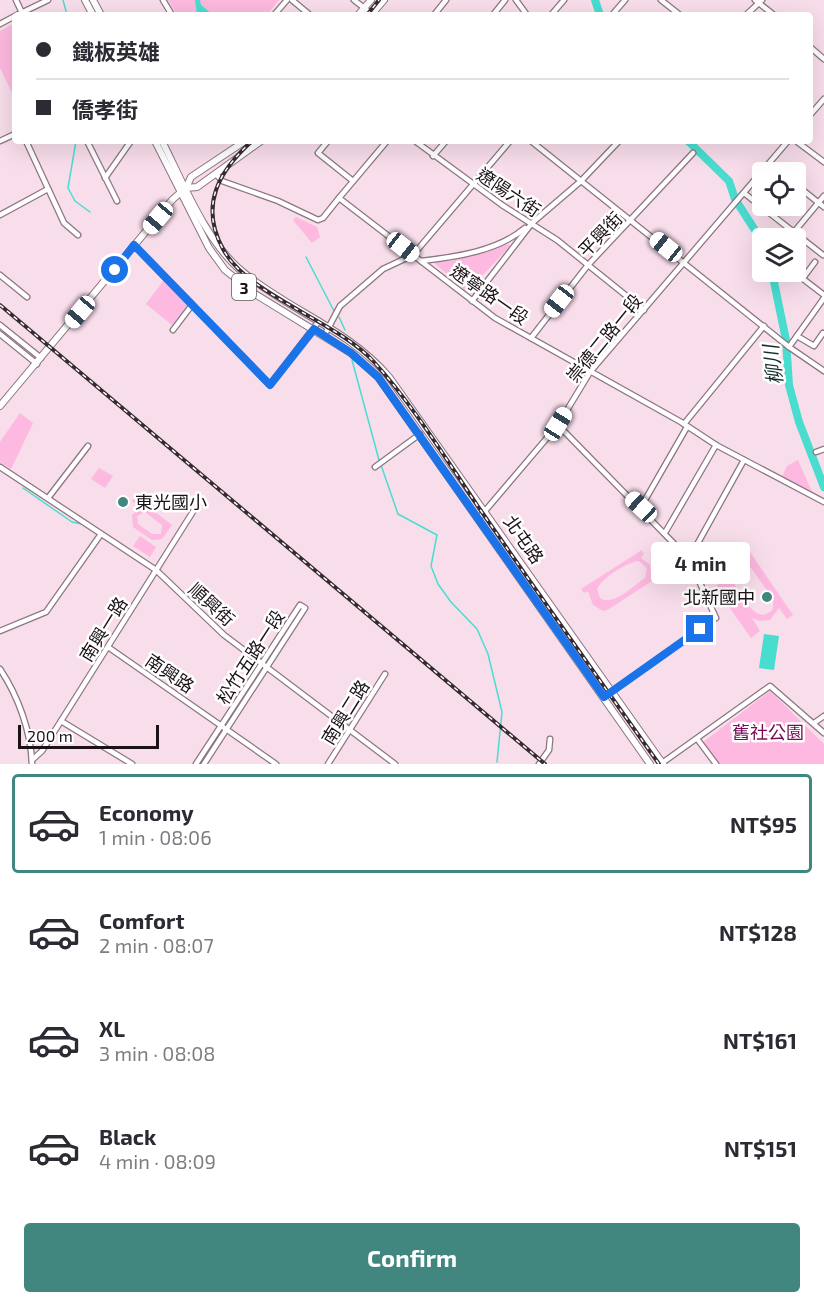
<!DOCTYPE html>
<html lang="en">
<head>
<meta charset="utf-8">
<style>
	:root { --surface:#fff; --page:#f7f7f7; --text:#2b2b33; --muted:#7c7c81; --line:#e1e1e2; --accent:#418780 }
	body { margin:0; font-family:"Exo 2","Noto Sans TC",sans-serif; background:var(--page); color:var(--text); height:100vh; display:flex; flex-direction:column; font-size:22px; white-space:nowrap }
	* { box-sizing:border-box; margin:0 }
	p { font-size:20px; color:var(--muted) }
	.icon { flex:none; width:33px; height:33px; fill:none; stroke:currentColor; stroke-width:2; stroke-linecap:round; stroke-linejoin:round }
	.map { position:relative; height:764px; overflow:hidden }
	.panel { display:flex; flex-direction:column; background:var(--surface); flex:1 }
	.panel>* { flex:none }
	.hud { position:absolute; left:12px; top:12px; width:801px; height:132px; border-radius:6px; box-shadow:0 6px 24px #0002; display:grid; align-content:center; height:132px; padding:0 24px; background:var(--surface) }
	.buttons { position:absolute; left:752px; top:162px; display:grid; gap:12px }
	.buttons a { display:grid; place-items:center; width:54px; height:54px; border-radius:6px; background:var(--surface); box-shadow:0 6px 24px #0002; font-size:30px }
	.scale { position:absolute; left:18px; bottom:15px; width:141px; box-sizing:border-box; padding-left:6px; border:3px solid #1b1217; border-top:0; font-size:16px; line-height:21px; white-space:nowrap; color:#1b1217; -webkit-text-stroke:4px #fff; paint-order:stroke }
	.end { position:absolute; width:27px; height:27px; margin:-14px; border:8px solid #1a73e8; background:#fff; box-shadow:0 0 0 3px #fff }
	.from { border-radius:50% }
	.bubble { position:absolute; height:42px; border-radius:6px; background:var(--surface); box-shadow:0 6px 24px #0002; font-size:20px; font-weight:700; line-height:42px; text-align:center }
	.car { position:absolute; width:18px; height:36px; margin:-18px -9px; border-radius:8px; box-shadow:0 0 4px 2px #0007; background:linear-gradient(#fff 24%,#345 0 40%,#fff 0 76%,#345 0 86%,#fff 0) }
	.hud b { display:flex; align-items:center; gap:21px; height:57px; font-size:22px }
	.hud b+b { border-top:2px solid var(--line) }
	.hud i { width:15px; height:15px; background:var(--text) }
	ul { padding:10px 0 0; list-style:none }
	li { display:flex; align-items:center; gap:18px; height:99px; margin:0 12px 9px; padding:0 12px; border:3px solid transparent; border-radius:6px }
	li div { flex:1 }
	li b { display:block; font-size:22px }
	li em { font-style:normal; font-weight:700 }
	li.on { border-color:var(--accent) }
	li>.icon { width:54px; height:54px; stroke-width:1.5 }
	.cta { display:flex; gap:12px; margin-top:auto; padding:12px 24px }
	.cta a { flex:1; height:69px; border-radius:6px; background:var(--accent); color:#fff; font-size:24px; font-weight:700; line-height:69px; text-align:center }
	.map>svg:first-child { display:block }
</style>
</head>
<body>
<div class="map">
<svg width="824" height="764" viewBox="0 0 824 764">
	<rect width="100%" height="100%" fill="#f8ddeb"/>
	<!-- green -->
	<g fill="#fdb9df" fill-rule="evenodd">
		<path d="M168 0H279L267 15H177Z"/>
		<path d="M15 23V99L0 68V31Z"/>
		<path d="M296 217 317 227 320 237 312 243 293 220Z"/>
		<path d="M508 244 510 246 467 292 432 261H452Z"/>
		<path d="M164 280 190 304 172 325 146 304Z"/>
		<path d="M20 413 33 423 11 469 0 462V442Z"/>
		<path d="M798 460 816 501 781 479 787 466Z"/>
		<path d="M99 468 113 476 105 488 91 479Z"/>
		<path d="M135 497 172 525 162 539 152 540 133 527 132 515 141 508 132 501ZM145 512 162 525 161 534H152L138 524 137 516Z"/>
		<path d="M140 536 156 547 150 557 133 546Z"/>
		<path d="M748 549 793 615 787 619 779 608 770 620 760 621 752 618 760 631 751 638 715 587 724 580 727 583C725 570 732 561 746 560L742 554ZM743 566 751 568 773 599V609C757 628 741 594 733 582L734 572Z"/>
		<path d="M642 550 644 554 641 558 650 565 651 574 655 573 658 577 609 609 603 611 593 605 588 591 584 593 581 589ZM639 561 647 568 645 578C633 586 613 607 600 598L597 589C602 578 627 562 639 561Z"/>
		<path d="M770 691 824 744V764H716L702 743Z"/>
	</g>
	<!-- water -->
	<g fill="#49ddd0">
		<path d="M195 0H200L201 5 213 15H197Z"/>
		<path d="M764 634 779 636 774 670 759 668Z"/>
	</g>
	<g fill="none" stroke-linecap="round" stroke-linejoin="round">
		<!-- stream -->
		<g stroke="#49ddd0" stroke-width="1.5">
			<path d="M63 0 67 15"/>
			<path d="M76 141 68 188 75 201 90 212"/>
			<path d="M306 257 334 311"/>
			<path d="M339 317 345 330"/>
			<path d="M352 360 379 460"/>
			<path d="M381 465 398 514 437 535 431 566 438 584 451 602 477 629 488 654 502 712 497 762"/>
			<path d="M23 488 72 522 82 524"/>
		</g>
		<!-- river -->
		<g stroke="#49ddd0" stroke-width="8">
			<path d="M595 0 600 15"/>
			<path d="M688 141 729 181 735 199 762 241"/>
			<path d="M772 272 786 340 789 385 799 422 824 487"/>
		</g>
		<defs>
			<g id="minor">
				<path d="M16 0 23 15"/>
				<path d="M163 0 172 15"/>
				<path d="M292 0 310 15"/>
				<path d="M354 0 373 15"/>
				<path d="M516 0 527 15"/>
				<path d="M661 0 680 15"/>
				<path d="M755 0 774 15"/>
				<path d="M17 15 48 0"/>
				<path d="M274 15 287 0"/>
				<path d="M434 15 446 0"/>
				<path d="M493 15 505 0"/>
				<path d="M551 15 564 0"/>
				<path d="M612 15 625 0"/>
				<path d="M746 15 762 0"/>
				<path d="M0 24 15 16"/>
				<path d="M810 47 824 59"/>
				<path d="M810 115 824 99"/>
				<path d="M0 141 15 134"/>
				<path d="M26 141 64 223 78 235"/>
				<path d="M87 141 117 201"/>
				<path d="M328 141 318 153 353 181"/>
				<path d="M415 141 502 205 557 240 644 310"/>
				<path d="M531 141 789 347 824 371"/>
				<path d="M796 141 824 162"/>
				<path d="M433 156 446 141"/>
				<path d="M770 163 781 172"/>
				<path d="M216 174 222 181 278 201 318 220 323 218 339 198 495 318 681 422 716 445 824 502"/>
				<path d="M105 178 131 141"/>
				<path d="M795 184 824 207"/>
				<path d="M744 193 823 255"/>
				<path d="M339 198 387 141"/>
				<path d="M0 215 48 189"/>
				<path d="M794 232 824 196"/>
				<path d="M134 245 270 385 319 321"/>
				<path d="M421 261C456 257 498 251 525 228"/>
				<path d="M794 272 824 295"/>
				<path d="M0 275 27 297"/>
				<path d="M803 278 815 262"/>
				<path d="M472 301 532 223 581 181 619 141"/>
				<path d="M0 325 41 358"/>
				<path d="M173 330 192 305"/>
				<path d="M0 334 37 364"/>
				<path d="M324 336 340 306 354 294 383 269 413 255 510 141"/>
				<path d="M797 336 814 346 823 333"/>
				<path d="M531 338 588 265 693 153"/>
				<path d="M789 347 824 298"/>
				<path d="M684 424 764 326"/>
				<path d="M558 425 689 559 716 618 604 697"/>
				<path d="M816 452 824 449"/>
				<path d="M0 467 156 570 224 635 395 764"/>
				<path d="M375 467 420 434"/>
				<path d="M48 498 88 446"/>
				<path d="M641 507 687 427"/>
				<path d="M479 518 558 425 590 372 788 141"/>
				<path d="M666 531 716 445"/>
				<path d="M689 559 744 460"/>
				<path d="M0 631 46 612 101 534"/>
				<path d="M108 647 276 764"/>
				<path d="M0 669C18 696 31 731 32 764"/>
				<path d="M61 721 132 764"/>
				<path d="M814 723 824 716"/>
				<path d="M698 740 716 764"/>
				<path d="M32 760 42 751 194 510"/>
				<path d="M662 763 770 686 824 733"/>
				<path d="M196 764 300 605 305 608 204 764"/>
				<path d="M328 764 385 674"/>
				<path d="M539 764 549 750 550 739"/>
			</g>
			<g id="major">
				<path d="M85 0 93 15"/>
				<path d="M93 0 101 15"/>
				<path d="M358 15 371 0"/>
				<path d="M371 15 384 0"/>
				<path d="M155 141 209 248 225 270 255 294 351 353 378 377 650 764"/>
				<path d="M162 141C183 183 207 244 244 273 291 311 349 330 389 377L663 764"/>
				<path d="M186 188 197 187 261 141"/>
				<path d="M0 406 173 199 186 188 191 177 245 141"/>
			</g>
		</defs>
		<!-- minor casing -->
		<use href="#minor" stroke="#8d7581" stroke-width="7"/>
		<!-- major casing -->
		<use href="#major" stroke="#8d7581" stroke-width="8"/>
		<!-- minor -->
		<use href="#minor" stroke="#fff" stroke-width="4.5"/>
		<!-- major -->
		<use href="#major" stroke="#fff" stroke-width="6"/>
		<defs>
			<g id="rail">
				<path d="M367 15 379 0"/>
				<path d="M252 141C219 171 199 205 223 249 247 295 337 321 374 362 413 405 444 456 477 505 537 592 598 678 659 764"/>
				<path d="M0 305 545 764"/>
			</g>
		</defs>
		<!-- rail casing -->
		<use href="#rail" stroke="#372b32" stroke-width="4"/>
		<!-- rail -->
		<use href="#rail" stroke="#fff" stroke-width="1.5" stroke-dasharray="4.5" stroke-linecap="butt"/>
	</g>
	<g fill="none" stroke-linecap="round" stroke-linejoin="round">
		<!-- route -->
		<path stroke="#1a73e8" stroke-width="8" d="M115 270 134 245 270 385 314 329 351 353 378 377 604 697 700 629"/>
	</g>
	<!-- markers -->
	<g fill="#418780" stroke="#fff" stroke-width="2">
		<circle cx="123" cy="502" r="6"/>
		<circle cx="767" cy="597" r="6"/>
	</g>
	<g text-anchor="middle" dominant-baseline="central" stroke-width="5" stroke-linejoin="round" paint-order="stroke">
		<!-- shield labels -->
		<rect fill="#fff" stroke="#5f595d" stroke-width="1.5" x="232" y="274" width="24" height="26" rx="4.5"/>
		<g font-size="16" font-weight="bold" fill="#1b1217">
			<text x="244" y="287">3</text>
		</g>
		<!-- street labels -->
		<g font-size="18" fill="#1b1217" stroke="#fff">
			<text transform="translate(509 192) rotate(34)">遼陽六街</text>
			<text transform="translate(600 234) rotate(-46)">平興街</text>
			<text transform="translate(490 294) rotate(35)">遼寧路一段</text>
			<text transform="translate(604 338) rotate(-51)">崇德二路一段</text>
			<text transform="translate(524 539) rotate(55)">北屯路</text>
			<text transform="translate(212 604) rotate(42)">順興街</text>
			<text transform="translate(103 629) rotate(-58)">南興一路</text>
			<text transform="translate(250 657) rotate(-57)">松竹五路一段</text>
			<text transform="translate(170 673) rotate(34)">南興路</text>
			<text transform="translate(345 712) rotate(-58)">南興二路</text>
		</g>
		<!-- poi labels -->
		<g font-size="18" fill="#1b1217" stroke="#fff" text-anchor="start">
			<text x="135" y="502">東光國小</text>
			<text x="755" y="597" text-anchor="end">北新國中</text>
		</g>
		<!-- park labels -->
		<g font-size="18" fill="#770b56" stroke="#fff">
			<text x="768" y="732">舊社公園</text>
		</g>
		<!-- water labels -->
		<g font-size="20" font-style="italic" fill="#162e2b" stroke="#fff">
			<text transform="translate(772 365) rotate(-97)">柳川</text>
		</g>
	</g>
</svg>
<div class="buttons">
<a><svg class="icon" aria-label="locate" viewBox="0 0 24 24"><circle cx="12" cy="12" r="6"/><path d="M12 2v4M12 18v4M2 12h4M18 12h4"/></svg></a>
<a><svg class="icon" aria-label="layers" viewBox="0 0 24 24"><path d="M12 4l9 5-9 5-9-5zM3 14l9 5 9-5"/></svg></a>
</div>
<div class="scale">200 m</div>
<i class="end from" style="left:115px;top:270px"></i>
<i class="end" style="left:700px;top:629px"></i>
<div class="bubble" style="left:651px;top:542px;width:99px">4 min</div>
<i class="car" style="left:158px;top:218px;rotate:220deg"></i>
<i class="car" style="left:403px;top:247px;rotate:128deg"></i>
<i class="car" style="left:666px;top:247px;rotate:309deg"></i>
<i class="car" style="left:559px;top:301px;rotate:218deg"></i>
<i class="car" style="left:80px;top:312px;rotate:220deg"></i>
<i class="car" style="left:558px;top:424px;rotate:32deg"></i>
<i class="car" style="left:641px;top:507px;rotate:313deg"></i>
<div class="hud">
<b><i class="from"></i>鐵板英雄</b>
<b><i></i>僑孝街</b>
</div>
</div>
<section class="panel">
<ul>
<li class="on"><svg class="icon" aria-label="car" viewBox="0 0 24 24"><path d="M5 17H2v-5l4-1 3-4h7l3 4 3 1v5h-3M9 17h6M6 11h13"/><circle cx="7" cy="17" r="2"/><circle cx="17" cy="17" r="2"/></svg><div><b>Economy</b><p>1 min · 08:06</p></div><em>NT$95</em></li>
<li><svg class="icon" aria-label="car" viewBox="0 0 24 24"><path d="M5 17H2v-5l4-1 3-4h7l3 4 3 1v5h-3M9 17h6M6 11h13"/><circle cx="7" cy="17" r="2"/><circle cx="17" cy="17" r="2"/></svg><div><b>Comfort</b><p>2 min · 08:07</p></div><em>NT$128</em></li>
<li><svg class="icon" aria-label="car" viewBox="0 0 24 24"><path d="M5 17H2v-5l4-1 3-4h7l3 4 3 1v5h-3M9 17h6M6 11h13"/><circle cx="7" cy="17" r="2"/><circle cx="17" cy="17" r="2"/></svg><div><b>XL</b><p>3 min · 08:08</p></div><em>NT$161</em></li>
<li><svg class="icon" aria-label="car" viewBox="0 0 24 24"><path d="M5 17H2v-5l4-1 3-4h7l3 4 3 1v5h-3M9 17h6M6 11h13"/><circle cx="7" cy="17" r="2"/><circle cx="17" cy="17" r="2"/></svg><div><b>Black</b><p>4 min · 08:09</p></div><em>NT$151</em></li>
</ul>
<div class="cta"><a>Confirm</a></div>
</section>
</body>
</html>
